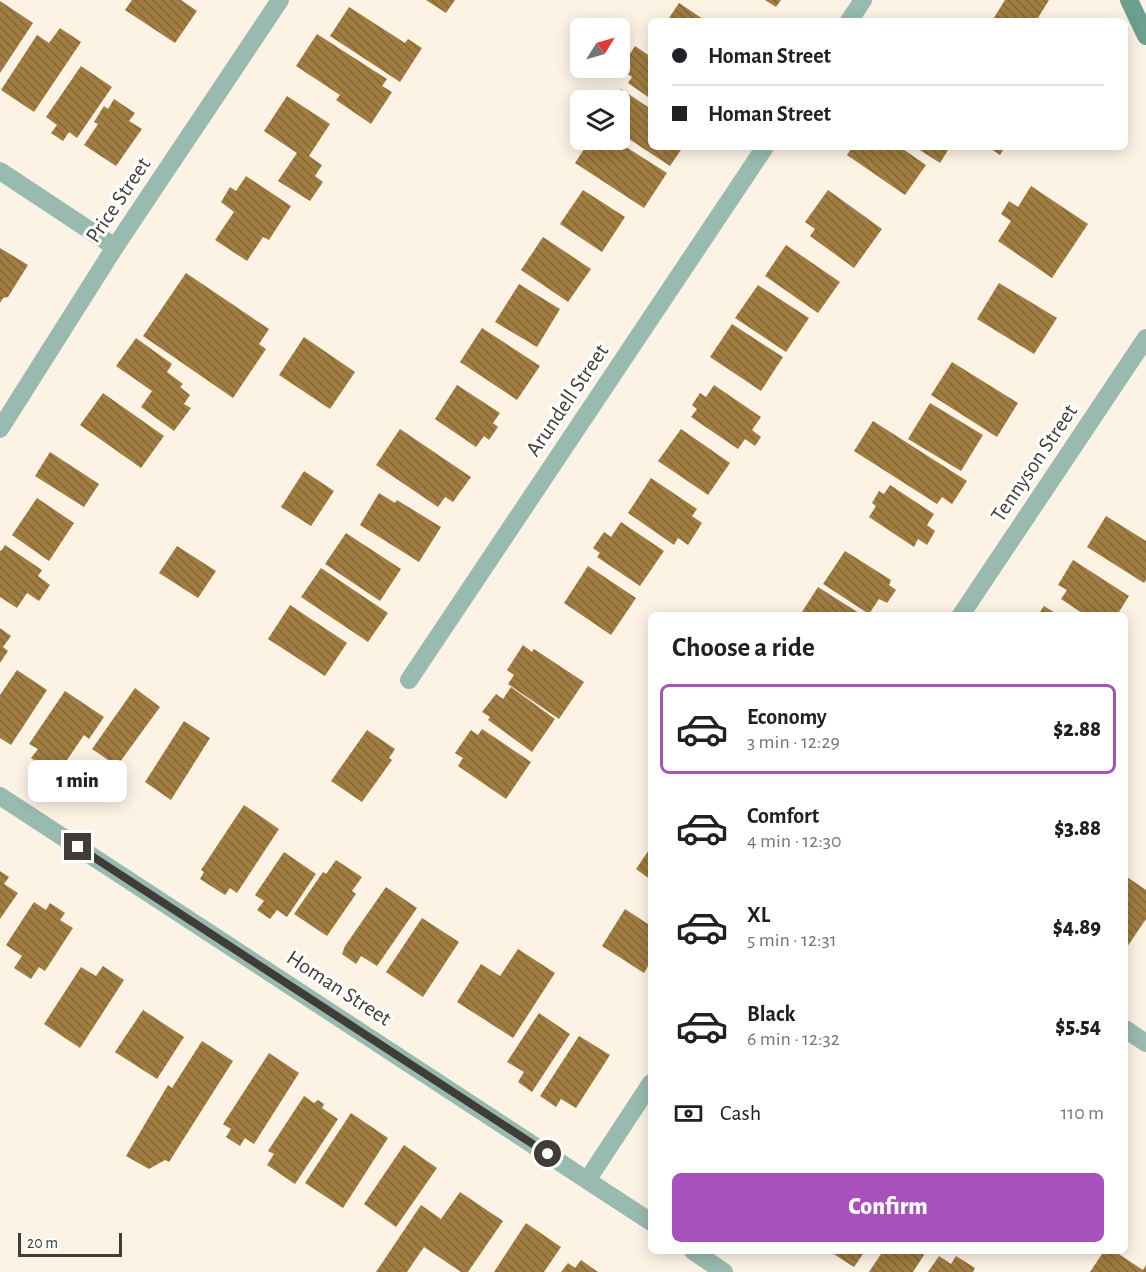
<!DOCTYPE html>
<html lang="en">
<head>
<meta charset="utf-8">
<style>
	:root { --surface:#fff; --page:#f6f6f6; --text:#202124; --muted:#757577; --line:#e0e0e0; --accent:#a850bc }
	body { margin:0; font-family:"Alegreya Sans",sans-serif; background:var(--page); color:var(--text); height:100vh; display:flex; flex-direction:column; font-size:22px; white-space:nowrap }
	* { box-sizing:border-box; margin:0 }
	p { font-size:20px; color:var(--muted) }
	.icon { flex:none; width:33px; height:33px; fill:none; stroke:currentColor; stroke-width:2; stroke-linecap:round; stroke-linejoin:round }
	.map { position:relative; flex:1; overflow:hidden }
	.drawer { position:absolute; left:648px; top:612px; width:480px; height:642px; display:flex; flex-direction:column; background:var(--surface); border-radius:9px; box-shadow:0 3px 15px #0003 }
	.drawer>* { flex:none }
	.guide { position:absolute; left:648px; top:18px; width:480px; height:132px; border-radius:9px; box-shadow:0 3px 15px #0003; display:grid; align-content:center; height:132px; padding:0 24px; background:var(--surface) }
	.needle { width:39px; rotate:53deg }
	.buttons { position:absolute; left:570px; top:18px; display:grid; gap:12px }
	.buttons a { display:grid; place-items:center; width:60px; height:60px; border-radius:9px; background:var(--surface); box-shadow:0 3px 15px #0003; font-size:30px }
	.scale { position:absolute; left:18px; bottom:15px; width:104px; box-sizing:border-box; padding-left:6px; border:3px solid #403c37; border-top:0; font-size:16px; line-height:21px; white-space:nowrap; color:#403c37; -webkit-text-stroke:4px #fff; paint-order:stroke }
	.end { position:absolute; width:27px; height:27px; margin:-14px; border:8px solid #403c37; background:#fff; box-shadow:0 0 0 3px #fff }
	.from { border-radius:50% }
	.bubble { position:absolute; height:42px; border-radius:9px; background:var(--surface); box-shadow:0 3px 15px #0003; font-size:20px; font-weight:800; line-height:42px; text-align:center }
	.guide b { display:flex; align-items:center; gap:21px; height:57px; font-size:22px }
	.guide b+b { border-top:2px solid var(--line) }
	.guide i { width:15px; height:15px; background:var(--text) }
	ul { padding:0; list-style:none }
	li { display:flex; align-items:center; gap:18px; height:90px; margin:0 12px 9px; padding:0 12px; border:3px solid transparent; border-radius:9px }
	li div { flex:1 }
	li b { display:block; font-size:22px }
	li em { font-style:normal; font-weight:800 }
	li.current { border-color:var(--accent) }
	li>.icon { width:54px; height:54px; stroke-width:1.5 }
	h2 { padding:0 24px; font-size:27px; line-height:72px }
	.pay { display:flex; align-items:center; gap:15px; height:66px; padding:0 24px; font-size:22px }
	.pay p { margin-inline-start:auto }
	.button { display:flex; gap:12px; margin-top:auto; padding:12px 24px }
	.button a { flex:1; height:69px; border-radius:9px; background:var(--accent); color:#fff; font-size:24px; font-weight:800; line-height:69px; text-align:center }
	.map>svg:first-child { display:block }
</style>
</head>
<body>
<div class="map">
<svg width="1146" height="1272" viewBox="0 0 1146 1272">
	<defs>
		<pattern id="building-back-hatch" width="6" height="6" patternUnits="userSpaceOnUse" patternTransform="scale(1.5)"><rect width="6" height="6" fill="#a17d41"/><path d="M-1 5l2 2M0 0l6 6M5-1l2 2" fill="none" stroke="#856837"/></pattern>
	</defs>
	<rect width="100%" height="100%" fill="#fdf3e5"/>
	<!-- building -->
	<g fill="url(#building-back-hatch)">
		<path d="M132 0H181L197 11 175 43 125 10Z"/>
		<path d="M426 0H455L446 13Z"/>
		<path d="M765 0H781L776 7Z"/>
		<path d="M1005 0H1049L1036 21H992Z"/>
		<path d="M0 1 33 23 0 73Z"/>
		<path d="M679 3 706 21H667Z"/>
		<path d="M349 7 405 43 408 39 422 48 400 82 330 36Z"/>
		<path d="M60 28 81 42 34 112 1 90 37 35 49 43Z"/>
		<path d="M317 34 387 79 382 86 392 92 371 124 336 100 340 95 296 66Z"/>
		<path d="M635 46 651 57V99L628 83 632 77 620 69Z"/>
		<path d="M81 66 112 87 77 138 69 132 63 141 51 133 57 125 46 117Z"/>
		<path d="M621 89 651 109V147H683L670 166 620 133V100H614Z"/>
		<path d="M287 96 330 124 309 156 322 165 315 176 323 182 310 201 278 181 297 153 264 131Z"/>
		<path d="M114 99 135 113 129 121 142 129 116 166 84 145 98 124 94 122 104 106 108 109Z"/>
		<path d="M590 140H615L667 173 644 208 575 163Z"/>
		<path d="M852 147H900L926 165 905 195 847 155Z"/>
		<path d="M915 147H950L940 163Z"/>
		<path d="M988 147H1005L1000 155Z"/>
		<path d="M246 176 291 206 269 240 263 237 247 261 215 240 234 212 221 202 230 187 236 191Z"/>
		<path d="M1031 186 1088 224 1052 278 998 241 1011 221 1001 214 1009 201 1018 207Z"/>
		<path d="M583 190 625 217 602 252 560 224Z"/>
		<path d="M828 190 882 229 854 268 810 236 815 229 805 222Z"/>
		<path d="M543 237 591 269 568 302 521 270Z"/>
		<path d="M786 245 840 282 818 313 765 276Z"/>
		<path d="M0 248 28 265 8 297 3 298 0 303Z"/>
		<path d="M186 273 269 329 259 344 266 349 233 398 143 336Z"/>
		<path d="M999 283 1057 318 1034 354 977 319Z"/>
		<path d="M519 284 560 309 537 347 495 322Z"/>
		<path d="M758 285 809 318 786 352 735 318Z"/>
		<path d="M732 324 783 357 761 391 710 357Z"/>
		<path d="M482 328 540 366 517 400 460 362Z"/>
		<path d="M304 337 355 372 330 409 279 375Z"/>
		<path d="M136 338 172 364 167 372 183 384 180 387 190 395 184 404 191 408 174 431 141 407 152 391 116 366Z"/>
		<path d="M952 362 1018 403 997 437 931 395Z"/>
		<path d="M457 385 500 413 493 423 498 427 489 440 484 436 476 447 435 419Z"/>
		<path d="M714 385 761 417 752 430 761 437 755 446 745 439 738 449 691 417 697 409 692 405 700 393 706 397Z"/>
		<path d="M103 393 164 436 141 468 80 425Z"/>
		<path d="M930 403 983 435 961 471 908 439Z"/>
		<path d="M873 421 967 481 952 504 942 497 937 504 854 451Z"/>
		<path d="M400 429 471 477 453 502 445 497 438 507 376 465Z"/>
		<path d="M681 429 730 463 708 495 658 461Z"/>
		<path d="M50 452 99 484 84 507 35 476Z"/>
		<path d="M304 471 334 491 311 526 281 507Z"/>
		<path d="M651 478 697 509 692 516 702 523 688 545 678 538 674 545 628 513Z"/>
		<path d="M890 485 934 514 927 525 935 531 927 545 918 539 914 547 869 517 876 506 872 503 879 491 884 494Z"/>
		<path d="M379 493 395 503 397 500 441 527 419 562 360 525Z"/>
		<path d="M37 498 74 523 49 561 12 535Z"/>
		<path d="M1106 516 1146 541V580L1144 583 1087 547Z"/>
		<path d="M621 522 664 551 640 586 597 557 600 553 593 548 604 532 611 537Z"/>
		<path d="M346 533 401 569 380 601 325 564Z"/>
		<path d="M5 545 42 570 38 576 50 585 39 601 27 593 17 608 0 597V550L1 551Z"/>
		<path d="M177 546 216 571 198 598 159 573Z"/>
		<path d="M845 551 891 580 889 585 896 590 887 603 879 599 869 614 823 584Z"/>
		<path d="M1073 560 1129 596 1117 615H1085L1061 599 1067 590 1058 585Z"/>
		<path d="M588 566 636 598 611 635 564 603Z"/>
		<path d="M321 568 388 613 368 642 301 597Z"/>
		<path d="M818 587 862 615H800Z"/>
		<path d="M290 605 347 643 325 676 268 639Z"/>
		<path d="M1044 606 1058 615H1038Z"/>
		<path d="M0 628 11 636 3 647 8 651 0 663Z"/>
		<path d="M523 645 532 652 534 649 584 682 559 719 508 684 514 675 507 670Z"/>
		<path d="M17 670 47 690 11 745 0 738V695Z"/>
		<path d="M511 687 555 719 532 752 488 720 490 717 482 712 496 694 503 699Z"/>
		<path d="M135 688 160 707 117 766 92 749Z"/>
		<path d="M65 691 104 717 89 739 84 735 63 766 54 760 47 769 31 758 38 749 29 744Z"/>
		<path d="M184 721 210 738 171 800 145 782Z"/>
		<path d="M482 729 531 762 506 799 458 766 463 758 455 753 471 730 478 735Z"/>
		<path d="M367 730 395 749 389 758 392 760 362 802 331 781Z"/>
		<path d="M244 805 279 829 237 893 230 888 225 895 200 879 204 872 201 870Z"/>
		<path d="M651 847V880L636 869Z"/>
		<path d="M284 852 316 874 287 917 277 910 270 919 257 910 264 901 255 895Z"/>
		<path d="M336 860 362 877 352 891 356 894 327 936 294 914 323 872 326 874Z"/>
		<path d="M0 871 9 877 4 884 18 893 0 919Z"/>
		<path d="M1127 877 1146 890V919L1125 950Z"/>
		<path d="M386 887 417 908 377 966 361 956 356 964 342 954 345 946Z"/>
		<path d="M34 902 46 910 50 903 65 913 60 920 73 928 45 971 39 967 31 979 14 968 22 956 6 945Z"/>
		<path d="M625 909 651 926V961L644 973 602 946Z"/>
		<path d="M422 918 459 942 423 997 386 972Z"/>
		<path d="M518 949 555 973 513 1038 457 1002 481 964 500 976Z"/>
		<path d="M103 966 124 980 80 1048 44 1024 81 967 96 976Z"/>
		<path d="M143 1010 184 1037 157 1079 115 1052Z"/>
		<path d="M539 1013 570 1034 532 1092 518 1082 524 1072 507 1062Z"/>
		<path d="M579 1036 610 1055 576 1108 561 1099 556 1107 540 1096Z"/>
		<path d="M202 1041 233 1061 169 1162 165 1160 149 1169 126 1156 168 1085 172 1088Z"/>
		<path d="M269 1053 299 1073 254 1144 245 1138 240 1146 226 1137 231 1129 223 1124Z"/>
		<path d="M304 1096 314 1103 318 1100 324 1104 322 1108 338 1119 295 1184 267 1165 274 1154 268 1151Z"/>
		<path d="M351 1113 388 1138 343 1208 305 1183Z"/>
		<path d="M404 1145 437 1168 396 1227 364 1204Z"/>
		<path d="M460 1192 503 1221 468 1272H461L424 1247 407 1272H376L421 1205 441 1219Z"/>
		<path d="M526 1223 561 1247 544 1272H494Z"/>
		<path d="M829 1251H865L854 1267Z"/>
		<path d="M883 1251H919L924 1255 913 1272H869Z"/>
		<path d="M1104 1251H1114L1143 1270 1146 1265V1272H1090Z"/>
		<path d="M939 1256 951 1264 956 1256 975 1268 973 1272H928Z"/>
		<path d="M581 1260 598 1272H561L568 1263 575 1268Z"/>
	</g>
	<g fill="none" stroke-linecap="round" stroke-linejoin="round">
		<!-- street -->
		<g stroke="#99bbaf" stroke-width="18">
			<path d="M849 21 863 0"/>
			<path d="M0 171 115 247"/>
			<path d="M0 429 115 247 280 0"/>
			<path d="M961 615 1146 338"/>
			<path d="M409 680 765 147"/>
			<path d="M0 796 651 1222"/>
			<path d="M1125 1029 1146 1043"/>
			<path d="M588 1179 651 1083"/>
			<path d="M693 1251 724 1272"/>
		</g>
		<!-- secondary -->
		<path stroke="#6b9f8e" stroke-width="18" d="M1129 0 1146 36"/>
	</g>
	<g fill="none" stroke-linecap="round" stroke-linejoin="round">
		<!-- route -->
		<path stroke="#403c37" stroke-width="8" d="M78 847 548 1154"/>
	</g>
	<g text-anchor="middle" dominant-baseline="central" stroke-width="6" stroke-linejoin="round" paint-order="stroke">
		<!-- street labels -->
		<g font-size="22" fill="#403c37" stroke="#fff">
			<text transform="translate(118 200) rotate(-56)">Price Street</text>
			<text transform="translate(567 400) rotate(-56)">Arundell Street</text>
			<text transform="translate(1034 463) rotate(-56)">Tennyson Street</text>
			<text transform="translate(339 988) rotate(33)">Homan Street</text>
		</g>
	</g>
</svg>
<div class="buttons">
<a><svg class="needle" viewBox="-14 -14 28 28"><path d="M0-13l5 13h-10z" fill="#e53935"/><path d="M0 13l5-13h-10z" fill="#757577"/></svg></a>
<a><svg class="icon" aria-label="layers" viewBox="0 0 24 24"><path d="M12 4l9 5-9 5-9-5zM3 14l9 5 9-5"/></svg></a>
</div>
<div class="scale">20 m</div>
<i class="end from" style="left:548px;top:1154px"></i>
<i class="end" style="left:78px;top:847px"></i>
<div class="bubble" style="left:28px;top:760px;width:99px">1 min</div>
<div class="guide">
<b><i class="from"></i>Homan Street</b>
<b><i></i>Homan Street</b>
</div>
<section class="drawer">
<h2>Choose a ride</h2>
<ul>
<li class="current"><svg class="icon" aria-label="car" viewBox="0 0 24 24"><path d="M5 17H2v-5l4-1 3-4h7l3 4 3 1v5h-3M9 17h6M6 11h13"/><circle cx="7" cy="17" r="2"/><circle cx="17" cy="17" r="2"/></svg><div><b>Economy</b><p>3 min · 12:29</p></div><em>$2.88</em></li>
<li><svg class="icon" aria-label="car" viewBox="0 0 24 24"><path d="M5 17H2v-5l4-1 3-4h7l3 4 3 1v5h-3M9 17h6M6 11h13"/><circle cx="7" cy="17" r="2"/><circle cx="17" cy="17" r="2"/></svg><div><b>Comfort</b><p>4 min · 12:30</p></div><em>$3.88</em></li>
<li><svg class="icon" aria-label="car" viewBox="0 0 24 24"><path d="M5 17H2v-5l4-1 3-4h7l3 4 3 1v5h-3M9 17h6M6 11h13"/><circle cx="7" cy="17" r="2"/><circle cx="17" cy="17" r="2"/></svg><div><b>XL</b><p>5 min · 12:31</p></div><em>$4.89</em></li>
<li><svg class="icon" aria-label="car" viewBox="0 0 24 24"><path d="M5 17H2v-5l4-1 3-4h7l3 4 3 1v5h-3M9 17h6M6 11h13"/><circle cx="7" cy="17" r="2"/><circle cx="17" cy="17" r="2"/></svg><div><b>Black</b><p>6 min · 12:32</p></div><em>$5.54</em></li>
</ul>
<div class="pay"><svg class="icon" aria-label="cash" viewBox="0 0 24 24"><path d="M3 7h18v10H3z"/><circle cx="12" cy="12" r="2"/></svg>Cash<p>110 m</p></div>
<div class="button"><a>Confirm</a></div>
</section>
</div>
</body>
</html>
